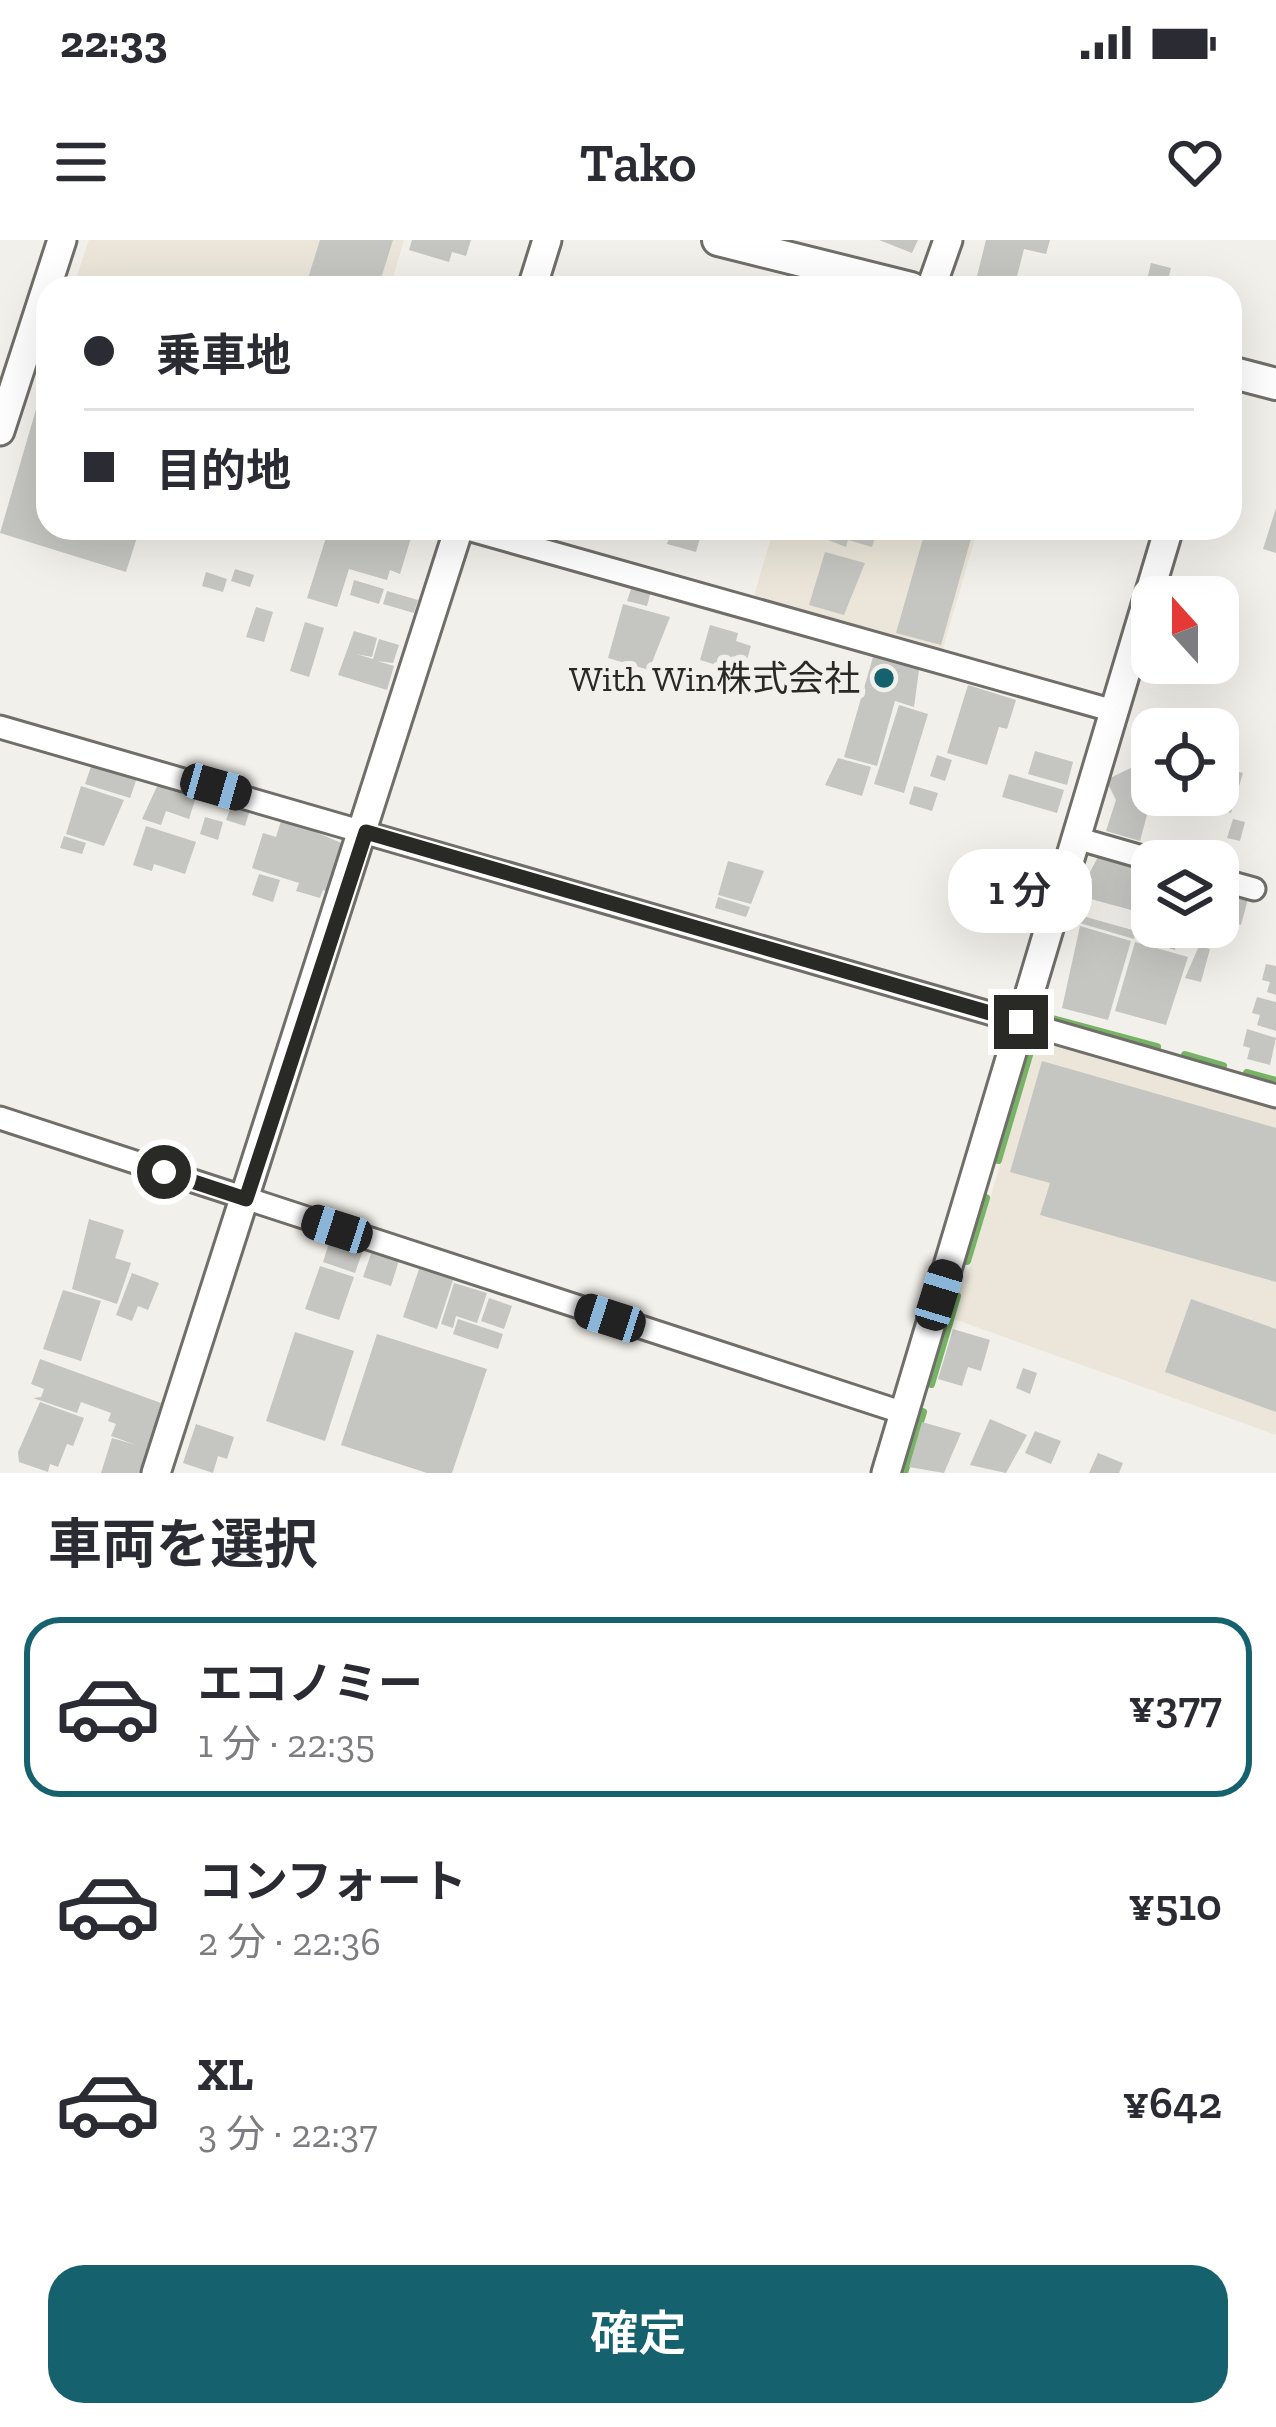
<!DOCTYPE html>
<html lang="ja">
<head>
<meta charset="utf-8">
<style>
	:root { --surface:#fff; --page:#f2f2f3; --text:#2b2b33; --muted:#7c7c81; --line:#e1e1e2; --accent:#16616e }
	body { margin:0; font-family:"Zilla Slab","Noto Sans JP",serif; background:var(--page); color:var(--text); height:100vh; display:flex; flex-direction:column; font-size:45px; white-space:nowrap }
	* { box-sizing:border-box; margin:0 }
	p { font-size:39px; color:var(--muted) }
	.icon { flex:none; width:66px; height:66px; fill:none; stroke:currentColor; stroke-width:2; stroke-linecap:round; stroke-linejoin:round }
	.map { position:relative; height:1233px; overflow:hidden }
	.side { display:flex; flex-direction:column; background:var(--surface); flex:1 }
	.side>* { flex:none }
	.banner { position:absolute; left:36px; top:36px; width:1206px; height:264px; border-radius:36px; box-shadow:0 12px 48px #0002; display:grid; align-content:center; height:264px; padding:0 48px; background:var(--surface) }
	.needle { width:78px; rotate:339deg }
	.buttons { position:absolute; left:1131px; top:336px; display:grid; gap:24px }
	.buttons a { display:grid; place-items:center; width:108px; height:108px; border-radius:24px; background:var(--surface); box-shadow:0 12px 48px #0002; font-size:60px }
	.end { position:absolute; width:54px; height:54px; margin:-27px; border:15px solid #292926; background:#fff; box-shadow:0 0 0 6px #fff }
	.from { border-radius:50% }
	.bubble { position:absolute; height:84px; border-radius:36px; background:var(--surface); box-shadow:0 12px 48px #0002; font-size:39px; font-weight:600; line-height:84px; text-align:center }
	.car { position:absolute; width:36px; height:72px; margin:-36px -18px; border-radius:15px; box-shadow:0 0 9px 3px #0007; background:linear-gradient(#222 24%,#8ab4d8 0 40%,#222 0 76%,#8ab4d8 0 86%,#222 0) }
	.banner b { display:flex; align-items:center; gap:42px; height:114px; font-size:45px }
	.banner b+b { border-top:3px solid var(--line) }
	.banner i { width:30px; height:30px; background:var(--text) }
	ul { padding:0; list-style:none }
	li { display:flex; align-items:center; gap:36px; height:180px; margin:0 24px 18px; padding:0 24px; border:6px solid transparent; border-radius:36px }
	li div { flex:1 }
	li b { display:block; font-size:45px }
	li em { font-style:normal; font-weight:600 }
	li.on { border-color:var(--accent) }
	li>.icon { width:108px; height:108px; stroke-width:1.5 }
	h2 { padding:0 48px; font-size:54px; line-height:144px }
	.cta { display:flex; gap:24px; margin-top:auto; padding:24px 48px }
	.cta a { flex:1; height:138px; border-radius:36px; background:var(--accent); color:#fff; font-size:48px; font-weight:600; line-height:138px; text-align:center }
	.status { display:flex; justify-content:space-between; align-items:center; height:84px; padding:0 60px; background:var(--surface); direction:ltr }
	.status svg { height:33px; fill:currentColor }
	header { display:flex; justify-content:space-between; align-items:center; height:156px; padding:0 48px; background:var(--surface); font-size:54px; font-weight:600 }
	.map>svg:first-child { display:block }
</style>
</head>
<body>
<div class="status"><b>22:33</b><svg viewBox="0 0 49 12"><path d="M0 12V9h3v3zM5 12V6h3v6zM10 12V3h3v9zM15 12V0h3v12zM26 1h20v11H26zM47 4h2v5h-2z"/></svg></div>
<header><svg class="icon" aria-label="menu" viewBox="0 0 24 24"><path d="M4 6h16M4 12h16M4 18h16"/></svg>Tako<svg class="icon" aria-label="heart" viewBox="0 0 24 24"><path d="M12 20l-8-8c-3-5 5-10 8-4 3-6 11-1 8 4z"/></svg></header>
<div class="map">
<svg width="1276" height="1233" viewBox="0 0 1276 1233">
	<rect width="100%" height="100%" fill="#f2f0ea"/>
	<!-- built -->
	<g fill="#ebe6d9">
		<path d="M89 0H404L390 48H73Z"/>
		<path d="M774 288H978L942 412 753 359Z"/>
		<path d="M1038 798 1276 866V1195L954 1079Z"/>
	</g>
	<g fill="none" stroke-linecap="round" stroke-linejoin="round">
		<!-- stream -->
		<g stroke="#77b365" stroke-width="8">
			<path d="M1041 776 1157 807"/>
			<path d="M1185 815 1223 826"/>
			<path d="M1247 833 1276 841"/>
			<path d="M998 920 1034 798"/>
			<path d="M967 1021 986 958"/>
			<path d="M931 1144 957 1056"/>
			<path d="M904 1233 923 1172"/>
		</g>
	</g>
	<!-- building -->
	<g fill="#c5c6c1">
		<path d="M320 0H393L378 48H305Z"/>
		<path d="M412 0H471L466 16 452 12 449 22 409 10Z"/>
		<path d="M879 0H918L912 13Z"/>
		<path d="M986 0H1050L1046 14 1024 9 1014 48 976 40Z"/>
		<path d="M1151 23 1171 28 1166 48 1146 44Z"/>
		<path d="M39 159 48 162V288H140L126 332 0 293Z"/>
		<path d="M1276 268V313L1263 309Z"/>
		<path d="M329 288H414L400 334 390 330 387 340 349 329 337 367 307 358Z"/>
		<path d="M672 288H713L711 294 702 291 696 312 667 304Z"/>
		<path d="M789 288H878L872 307 848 300 846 307 810 293 809 299 788 293Z"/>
		<path d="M878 288H921L918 300Z"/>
		<path d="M926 288H974L941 405 896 393Z"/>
		<path d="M825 312 865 323 844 375 809 365Z"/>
		<path d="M235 329 254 335 250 347 231 341Z"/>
		<path d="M206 332 227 339 223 352 202 346Z"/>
		<path d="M354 340 384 349 379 364 350 355Z"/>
		<path d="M632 346 651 351 647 366 627 361Z"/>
		<path d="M387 351 418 360 414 373 383 364Z"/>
		<path d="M623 364 670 377 649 430 608 418Z"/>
		<path d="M256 367 273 372 264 402 246 397Z"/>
		<path d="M305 382 324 388 309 437 290 431Z"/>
		<path d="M710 385 738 393 736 401 751 406 743 433 700 420Z"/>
		<path d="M354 391 377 398 372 417 356 414 373 419 379 399 399 405 393 423 377 421 394 426 387 450 338 435Z"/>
		<path d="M873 417 919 430 914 467 895 461 877 526 844 517Z"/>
		<path d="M968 445 1016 460 1007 489 999 487 987 525 947 513Z"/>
		<path d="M899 465 928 474 904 553 874 544Z"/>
		<path d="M1035 511 1073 522 1067 545 1028 534Z"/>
		<path d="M937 515 952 520 945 541 930 536Z"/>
		<path d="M838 518 871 527 862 556 825 545Z"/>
		<path d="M93 521 138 535 130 558 85 544Z"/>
		<path d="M1145 521H1152V555H1161L1151 560 1140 601 1106 591 1116 560 1106 540Z"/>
		<path d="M1218 526 1243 533 1231 573 1199 564 1202 555H1218Z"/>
		<path d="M1009 534 1064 550 1057 573 1002 557Z"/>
		<path d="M159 542 197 554 189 579 166 571 161 585 142 579Z"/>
		<path d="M81 546 124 560 104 606 66 594Z"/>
		<path d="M914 546 938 553 932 571 909 564Z"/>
		<path d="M232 564 250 570 245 586 226 580Z"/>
		<path d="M205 577 223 582 218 600 200 594Z"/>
		<path d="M282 578 344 604 328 652 323 650 320 658 296 651 299 643 252 628 263 593 276 597Z"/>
		<path d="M1233 579 1245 582 1240 601 1227 598Z"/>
		<path d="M146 586 196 602 185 634 154 624 152 631 133 625Z"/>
		<path d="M64 596 86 603 82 614 60 608Z"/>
		<path d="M1100 613 1148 627 1135 671 1087 658 1092 639 1087 638Z"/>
		<path d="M728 621 764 631 751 664 718 655Z"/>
		<path d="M1151 632H1152V684L1137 677Z"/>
		<path d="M259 634 280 640 273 662 252 655Z"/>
		<path d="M1229 654 1248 659 1241 685 1222 679 1216 702 1187 694 1189 687H1218V662L1226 664Z"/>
		<path d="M718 657 750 667 746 677 715 668Z"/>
		<path d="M1079 675 1136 691 1134 699 1076 682Z"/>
		<path d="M1080 686 1131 701 1108 780 1062 768Z"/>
		<path d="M1143 692 1177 702 1175 710 1141 700Z"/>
		<path d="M1135 702 1188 717 1166 785 1115 771Z"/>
		<path d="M1199 706 1210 709 1201 742 1185 738Z"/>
		<path d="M1266 724 1276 726V755L1267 752 1270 742 1262 740Z"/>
		<path d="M1257 757 1276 762V791L1257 785 1260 775 1252 773Z"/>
		<path d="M1247 789 1276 798 1270 825 1247 819 1250 808 1243 806Z"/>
		<path d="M1042 821 1276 888V1042L1040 975 1050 943 1010 932Z"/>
		<path d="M89 979 124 990 115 1018 131 1023 117 1064 72 1049Z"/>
		<path d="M330 1000 363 1010 355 1033 323 1022Z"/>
		<path d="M372 1011 399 1020 391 1046 363 1037Z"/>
		<path d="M320 1026 354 1037 339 1080 305 1069Z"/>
		<path d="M419 1029 453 1040 437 1089 403 1077Z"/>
		<path d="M132 1033 159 1043 148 1070 138 1066 132 1081 116 1075Z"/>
		<path d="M454 1043 487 1053 477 1083 456 1076 453 1088 441 1084Z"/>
		<path d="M63 1050 101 1061 81 1121 43 1109Z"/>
		<path d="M489 1058 512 1066 504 1089 481 1081Z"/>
		<path d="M1191 1059 1276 1089V1172L1165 1132Z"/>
		<path d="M458 1079 503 1094 498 1109 453 1094Z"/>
		<path d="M953 1089 990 1100 981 1131 968 1127 962 1146 938 1139Z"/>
		<path d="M295 1092 354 1111 325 1201 266 1181Z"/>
		<path d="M377 1094 487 1129 452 1233H427L341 1205Z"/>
		<path d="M40 1119 161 1163 141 1233H101L112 1198 136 1205 111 1196 116 1184 108 1181 111 1173 81 1162 77 1173 33 1158 41 1157 44 1149 31 1144Z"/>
		<path d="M1023 1128 1037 1133 1030 1154 1016 1148Z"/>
		<path d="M40 1162 84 1178 73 1206 67 1204 58 1227 50 1224 48 1232 19 1222 18 1212Z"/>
		<path d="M990 1179 1027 1195 1006 1233 970 1225Z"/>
		<path d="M922 1182 961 1193 944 1233 909 1227Z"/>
		<path d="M196 1184 234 1197 227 1219 218 1216 213 1233 183 1223Z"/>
		<path d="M1035 1191 1061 1201 1051 1224 1025 1213Z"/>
		<path d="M1098 1213 1123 1223 1119 1233H1089Z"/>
	</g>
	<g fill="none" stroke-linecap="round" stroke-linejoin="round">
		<defs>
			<g id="minor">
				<path d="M464 288 1114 471"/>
				<path d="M0 487 1276 856"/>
				<path d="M1076 598 1156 621"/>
				<path d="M1218 639 1254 649"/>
				<path d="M0 878 904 1173"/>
			</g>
			<g id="tertiary">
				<path d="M532 48 547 0"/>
				<path d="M931 48 948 0"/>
				<path d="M0 191 62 0"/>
				<path d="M156 1233 459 288"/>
				<path d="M886 1233 1169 288"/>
			</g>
			<g id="secondary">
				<path d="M718 0 911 48"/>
				<path d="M1230 132 1276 144"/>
			</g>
		</defs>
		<!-- minor casing -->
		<use href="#minor" stroke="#706e69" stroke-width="27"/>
		<!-- tertiary casing -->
		<use href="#tertiary" stroke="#706e69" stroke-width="33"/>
		<!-- secondary casing -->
		<use href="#secondary" stroke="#706e69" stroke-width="36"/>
		<!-- minor -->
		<use href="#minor" stroke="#fff" stroke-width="21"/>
		<!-- tertiary -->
		<use href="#tertiary" stroke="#fff" stroke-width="27"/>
		<!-- secondary -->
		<use href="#secondary" stroke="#fff" stroke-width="30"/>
	</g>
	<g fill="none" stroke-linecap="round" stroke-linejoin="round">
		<!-- route -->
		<path stroke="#292926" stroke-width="15" d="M164 932 246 959 366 592 1021 782"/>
	</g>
	<!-- markers -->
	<circle fill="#16616e" stroke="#f2f0ea" stroke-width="4.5" cx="884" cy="438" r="12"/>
	<g text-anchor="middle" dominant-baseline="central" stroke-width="12" stroke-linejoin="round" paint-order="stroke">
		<!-- poi labels -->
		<g font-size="36" fill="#292926" stroke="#f2f0ea" text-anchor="end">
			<text x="860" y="438">With Win株式会社</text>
		</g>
	</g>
</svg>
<div class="buttons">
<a><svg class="needle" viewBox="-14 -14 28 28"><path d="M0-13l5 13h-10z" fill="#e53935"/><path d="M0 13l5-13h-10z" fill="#7c7c81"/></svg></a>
<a><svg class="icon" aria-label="locate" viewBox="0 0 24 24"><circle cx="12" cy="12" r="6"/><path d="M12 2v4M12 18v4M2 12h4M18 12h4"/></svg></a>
<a><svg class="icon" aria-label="layers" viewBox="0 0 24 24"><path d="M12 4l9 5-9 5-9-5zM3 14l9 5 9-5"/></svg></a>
</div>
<i class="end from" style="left:164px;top:932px"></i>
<i class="end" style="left:1021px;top:782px"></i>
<div class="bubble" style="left:948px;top:609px;width:144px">1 分</div>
<i class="car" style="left:216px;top:547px;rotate:106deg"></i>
<i class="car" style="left:337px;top:989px;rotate:288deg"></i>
<i class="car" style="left:939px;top:1055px;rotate:17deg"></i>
<i class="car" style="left:610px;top:1078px;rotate:288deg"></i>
<div class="banner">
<b><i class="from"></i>乗車地</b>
<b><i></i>目的地</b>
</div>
</div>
<section class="side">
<h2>車両を選択</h2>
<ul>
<li class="on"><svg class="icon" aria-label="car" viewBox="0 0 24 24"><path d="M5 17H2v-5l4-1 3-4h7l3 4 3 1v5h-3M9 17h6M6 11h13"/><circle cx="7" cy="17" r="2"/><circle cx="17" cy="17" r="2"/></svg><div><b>エコノミー</b><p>1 分 · 22:35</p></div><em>¥377</em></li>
<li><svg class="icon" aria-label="car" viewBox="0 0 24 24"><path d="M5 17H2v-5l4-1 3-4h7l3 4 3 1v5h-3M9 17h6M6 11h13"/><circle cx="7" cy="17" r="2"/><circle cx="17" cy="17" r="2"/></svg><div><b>コンフォート</b><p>2 分 · 22:36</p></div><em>¥510</em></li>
<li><svg class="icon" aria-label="car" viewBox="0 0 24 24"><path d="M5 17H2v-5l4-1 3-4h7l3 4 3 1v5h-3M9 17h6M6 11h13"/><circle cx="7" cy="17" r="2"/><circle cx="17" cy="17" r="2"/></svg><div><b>XL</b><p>3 分 · 22:37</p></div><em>¥642</em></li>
</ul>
<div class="cta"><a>確定</a></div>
</section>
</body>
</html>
